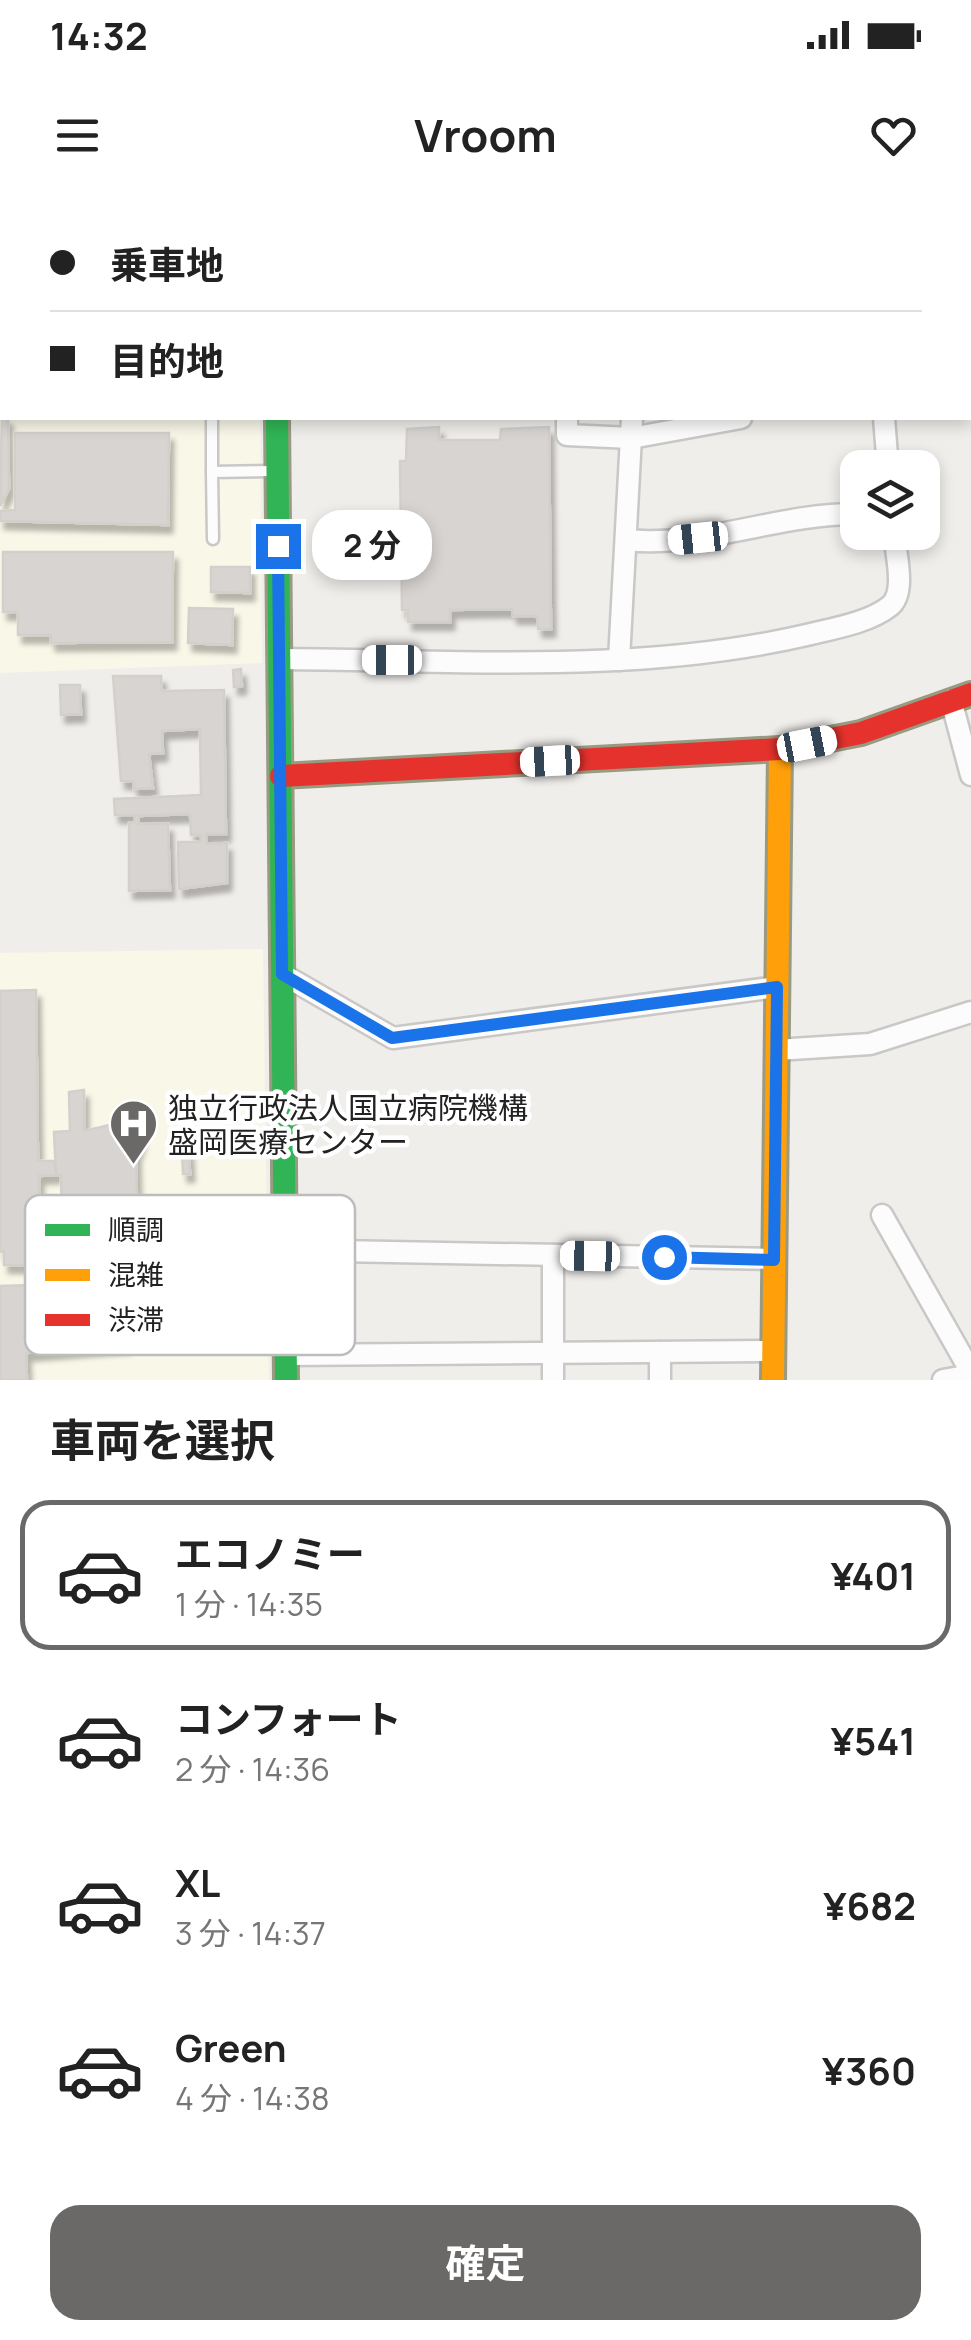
<!DOCTYPE html>
<html lang="ja">
<head>
<meta charset="utf-8">
<style>
	:root { --surface:#fff; --page:#f6f6f6; --text:#222; --muted:#767676; --line:#e0e0e0; --accent:#6a6968 }
	body { margin:0; font-family:Manrope,"Noto Sans JP",sans-serif; background:var(--page); color:var(--text); height:100vh; display:flex; flex-direction:column; font-size:38px; white-space:nowrap }
	* { box-sizing:border-box; margin:0 }
	p { font-size:32px; color:var(--muted) }
	.icon { flex:none; width:55px; height:55px; fill:none; stroke:currentColor; stroke-width:2; stroke-linecap:round; stroke-linejoin:round }
	.map { position:relative; height:1180px; overflow:hidden }
	.details { display:flex; flex-direction:column; background:var(--surface); flex:1 }
	.details>* { flex:none }
	.banner { position:absolute; left:0px; top:0px; width:972px; height:220px; box-shadow:0 5px 15px #0003; display:grid; align-content:center; height:220px; padding:0 50px; background:var(--surface) }
	.fabs { position:absolute; left:840px; top:250px; display:grid; gap:20px }
	.fabs a { display:grid; place-items:center; width:100px; height:100px; border-radius:20px; background:var(--surface); box-shadow:0 5px 15px #0003; font-size:50px }
	.end { position:absolute; width:45px; height:45px; margin:-22px; border:12px solid #1a73e8; background:#fff; box-shadow:0 0 0 5px #fff }
	.from { border-radius:50% }
	.bubble { position:absolute; height:70px; border-radius:30px; background:var(--surface); box-shadow:0 5px 15px #0003; font-size:32px; font-weight:700; line-height:70px; text-align:center }
	.car { position:absolute; width:30px; height:60px; margin:-30px -15px; border-radius:12px; box-shadow:0 0 8px 2px #0007; background:linear-gradient(#fff 24%,#345 0 40%,#fff 0 76%,#345 0 86%,#fff 0) }
	.banner b { display:flex; align-items:center; gap:35px; height:95px; font-size:38px }
	.banner b+b { border-top:2px solid var(--line) }
	.banner i { width:25px; height:25px; background:var(--text) }
	ul { padding:0; list-style:none }
	li { display:flex; align-items:center; gap:30px; height:150px; margin:0 20px 15px; padding:0 30px; border:5px solid transparent; border-radius:30px }
	li div { flex:1 }
	li b { display:block; font-size:38px }
	li em { font-style:normal; font-weight:700 }
	li.active { border-color:var(--accent) }
	li>.icon { width:90px; height:90px; stroke-width:1.5 }
	h2 { padding:0 50px; font-size:45px; line-height:120px }
	.cta { display:flex; gap:20px; margin-top:auto; padding:20px 50px }
	.cta a { flex:1; height:115px; border-radius:30px; background:var(--accent); color:#fff; font-size:40px; font-weight:700; line-height:115px; text-align:center }
	.status { display:flex; justify-content:space-between; align-items:center; height:70px; padding:0 50px; background:var(--surface); direction:ltr }
	.status svg { height:28px; fill:currentColor }
	header { display:flex; justify-content:space-between; align-items:center; height:130px; padding:0 50px; background:var(--surface); font-size:45px; font-weight:700 }
	.map>svg:first-child { display:block }
</style>
</head>
<body>
<div class="status"><b>14:32</b><svg viewBox="0 0 49 12"><path d="M0 12V9h3v3zM5 12V6h3v6zM10 12V3h3v9zM15 12V0h3v12zM26 1h20v11H26zM47 4h2v5h-2z"/></svg></div>
<header><svg class="icon" aria-label="menu" viewBox="0 0 24 24"><path d="M4 6h16M4 12h16M4 18h16"/></svg>Vroom<svg class="icon" aria-label="heart" viewBox="0 0 24 24"><path d="M12 20l-8-8c-3-5 5-10 8-4 3-6 11-1 8 4z"/></svg></header>
<div class="map">
<svg width="971" height="1180" viewBox="0 0 971 1180">
	<defs>
		<filter id="shadow"><feDropShadow dx="4.5" dy="8" stdDeviation="2.5" flood-color="#0004"/></filter>
	</defs>
	<rect width="100%" height="100%" fill="#f0eeeb"/>
	<!-- education -->
	<g fill="#f8f7e8">
		<path d="M0 5 2 218H260L262 463 0 473Z"/>
		<path d="M263 749 269 1180H0V753Z"/>
	</g>
	<!-- building -->
	<g fill="#d7d4d2" stroke="#d3d0cc" stroke-width="2.5" filter="url(#shadow)">
		<rect x="358" y="0" width="105" height="2"/>
		<rect x="549" y="0" width="98" height="2"/>
		<rect x="698" y="0" width="61" height="2"/>
		<path d="M2 206V218H8L9 289 0 306Z"/>
		<path d="M439 227V240H500L501 229 549 227 551 429H538L537 416H513L512 409 450 410V422H408V410H402L400 261H406L407 229Z"/>
		<path d="M15 233H169L168 325 0 321V311L15 310Z"/>
		<path d="M3 352H173L172 442 51 443V435H18V412H3Z"/>
		<path d="M211 367H250V393L211 392Z"/>
		<path d="M189 408 233 409 232 445 188 443Z"/>
		<path d="M241 469 242 486 234 487 233 470Z"/>
		<path d="M113 476H161L162 491 224 490 226 634H206V644L227 643V683L179 689 178 642H201V635H191L190 614 138 616 139 624H168L170 690 129 691V623L135 622V615H115L114 599 201 595 200 529 162 531 163 553 149 554 153 588 134 589 133 581H121Z"/>
		<path d="M60 485H80L81 514 61 515Z"/>
		<path d="M36 790 38 961H55L56 975 39 976V1085H27L26 1065H4V1051L0 1052V791Z"/>
		<path d="M84 890V931L126 921 137 928 141 939 136 954 138 1049H130L132 1127 125 1128 126 1145 26 1153 27 1180H0V1086L63 1084 61 975H56L54 932 70 931 69 892Z"/>
		<path d="M182 950H189L190 974H183Z"/>
	</g>
	<g fill="none" stroke-linecap="round" stroke-linejoin="round">
		<defs>
			<g id="lane">
				<path d="M0 10H2"/>
				<path d="M212 272V218"/>
				<path d="M213 339 212 272 276 271"/>
			</g>
			<g id="street">
				<path d="M830 2V0"/>
				<path d="M950 2 951 0"/>
				<path d="M567 218V235L631 238 741 218"/>
				<path d="M884 218 888 268"/>
				<path d="M626 340C705 348 779 313 858 314"/>
				<path d="M279 459C456 460 638 475 811 434 836 428 870 422 890 406 907 392 895 352 894 332"/>
				<path d="M619 460 632 218"/>
				<path d="M951 500 971 575"/>
				<path d="M282 774 393 838 777 787"/>
				<path d="M776 850 870 844 971 812"/>
				<path d="M882 1015 971 1172"/>
				<path d="M285 1050 774 1059"/>
				<path d="M553 1055V1180"/>
				<path d="M286 1155 773 1151"/>
				<path d="M660 1180V1152"/>
				<path d="M943 1180 971 1175"/>
			</g>
			<path id="fast" d="M277 218 286 1180"/>
			<path id="slow" d="M773 1180 780 549"/>
			<g id="jam">
				<path d="M275 0V2"/>
				<path d="M281 576 780 549 861 533 971 494"/>
			</g>
		</defs>
		<!-- lane casing -->
		<use href="#lane" stroke="#c9c8c7" stroke-width="15"/>
		<!-- street casing -->
		<use href="#street" stroke="#c9c8c7" stroke-width="25"/>
		<!-- fast casing -->
		<use href="#fast" stroke="#999a82" stroke-width="28"/>
		<!-- slow casing -->
		<use href="#slow" stroke="#999a82" stroke-width="28"/>
		<!-- jam casing -->
		<use href="#jam" stroke="#999a82" stroke-width="28"/>
		<!-- lane -->
		<use href="#lane" stroke="#fdfcfc" stroke-width="10"/>
		<!-- street -->
		<use href="#street" stroke="#fdfcfc" stroke-width="20"/>
		<!-- fast -->
		<use href="#fast" stroke="#30b455" stroke-width="22"/>
		<!-- slow -->
		<use href="#slow" stroke="#ff9f0a" stroke-width="22"/>
		<!-- jam -->
		<use href="#jam" stroke="#e5322d" stroke-width="22"/>
	</g>
	<g fill="none" stroke-linecap="round" stroke-linejoin="round">
		<!-- route -->
		<path stroke="#1a73e8" stroke-width="12" d="M278 346 282 774 392 838 777 787 774 1060 664 1057"/>
	</g>
	<!-- icons -->
	<defs>
		<symbol id="hospital-pin" viewBox="-11 -11 22 30"><path d="M0 17L-7.5 6A9.5 9.5 0 1 1 7.5 6Z" fill="#6a6968" stroke="#fff"/><path d="M-5-5h3v3.5h4V-5h3V5h-3V1.5h-4V5h-3Z" fill="#fff"/></symbol>
	</defs>
	<g fill-rule="evenodd">
		<use href="#hospital-pin" x="106" y="896" width="55" height="75"/>
	</g>
	<g text-anchor="middle" dominant-baseline="central" stroke-width="9" stroke-linejoin="round" paint-order="stroke">
		<!-- poi labels -->
		<g font-size="30" fill="#222" stroke="#fff" text-anchor="start">
			<text x="168" y="907">独立行政法人国立病院機構<tspan x="168" dy="34">盛岡医療センター</tspan></text>
		</g>
	</g>
	<!-- legend -->
	<rect x="25" y="995" width="330" height="160" rx="15" fill="#fff" stroke="#bdbdbd" stroke-width="2.5"/>
	<rect x="45" y="1024" width="45" height="12" fill="#30b455"/>
	<rect x="45" y="1069" width="45" height="12" fill="#ff9f0a"/>
	<rect x="45" y="1114" width="45" height="12" fill="#e5322d"/>
	<g font-size="28" fill="#222">
		<text x="108" y="1040">順調</text>
		<text x="108" y="1085">混雑</text>
		<text x="108" y="1130">渋滞</text>
	</g>
</svg>
<div class="fabs">
<a><svg class="icon" aria-label="layers" viewBox="0 0 24 24"><path d="M12 4l9 5-9 5-9-5zM3 14l9 5 9-5"/></svg></a>
</div>
<i class="end from" style="left:664px;top:1057px"></i>
<i class="end" style="left:278px;top:346px"></i>
<div class="bubble" style="left:312px;top:310px;width:120px">2 分</div>
<i class="car" style="left:698px;top:338px;rotate:264deg"></i>
<i class="car" style="left:392px;top:460px;rotate:270deg"></i>
<i class="car" style="left:807px;top:544px;rotate:79deg"></i>
<i class="car" style="left:550px;top:561px;rotate:267deg"></i>
<i class="car" style="left:590px;top:1056px;rotate:271deg"></i>
<div class="banner">
<b><i class="from"></i>乗車地</b>
<b><i></i>目的地</b>
</div>
</div>
<section class="details">
<h2>車両を選択</h2>
<ul>
<li class="active"><svg class="icon" aria-label="car" viewBox="0 0 24 24"><path d="M5 17H2v-5l4-1 3-4h7l3 4 3 1v5h-3M9 17h6M6 11h13"/><circle cx="7" cy="17" r="2"/><circle cx="17" cy="17" r="2"/></svg><div><b>エコノミー</b><p>1 分 · 14:35</p></div><em>¥401</em></li>
<li><svg class="icon" aria-label="car" viewBox="0 0 24 24"><path d="M5 17H2v-5l4-1 3-4h7l3 4 3 1v5h-3M9 17h6M6 11h13"/><circle cx="7" cy="17" r="2"/><circle cx="17" cy="17" r="2"/></svg><div><b>コンフォート</b><p>2 分 · 14:36</p></div><em>¥541</em></li>
<li><svg class="icon" aria-label="car" viewBox="0 0 24 24"><path d="M5 17H2v-5l4-1 3-4h7l3 4 3 1v5h-3M9 17h6M6 11h13"/><circle cx="7" cy="17" r="2"/><circle cx="17" cy="17" r="2"/></svg><div><b>XL</b><p>3 分 · 14:37</p></div><em>¥682</em></li>
<li><svg class="icon" aria-label="car" viewBox="0 0 24 24"><path d="M5 17H2v-5l4-1 3-4h7l3 4 3 1v5h-3M9 17h6M6 11h13"/><circle cx="7" cy="17" r="2"/><circle cx="17" cy="17" r="2"/></svg><div><b>Green</b><p>4 分 · 14:38</p></div><em>¥360</em></li>
</ul>
<div class="cta"><a>確定</a></div>
</section>
</body>
</html>
